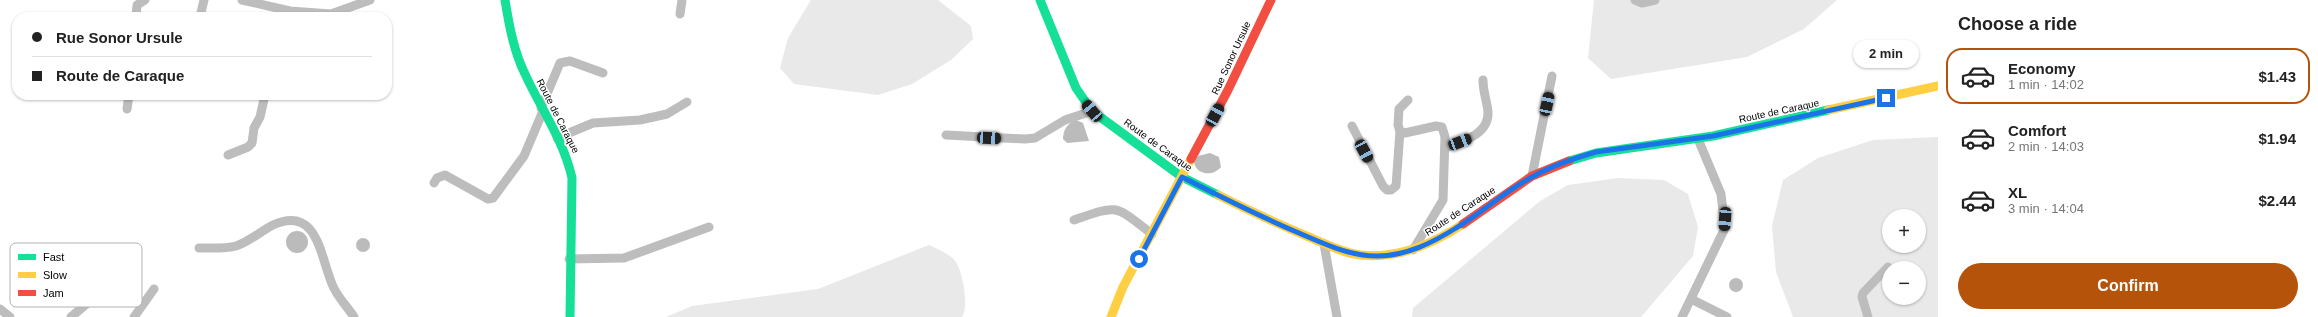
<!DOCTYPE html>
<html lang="en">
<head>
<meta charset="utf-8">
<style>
	:root { --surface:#fff; --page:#f6f6f6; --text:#222; --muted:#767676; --line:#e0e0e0; --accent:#b45309 }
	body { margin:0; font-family:Arial,sans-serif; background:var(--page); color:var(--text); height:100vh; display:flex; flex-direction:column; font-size:15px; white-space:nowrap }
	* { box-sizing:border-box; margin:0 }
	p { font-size:13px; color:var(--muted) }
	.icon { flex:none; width:22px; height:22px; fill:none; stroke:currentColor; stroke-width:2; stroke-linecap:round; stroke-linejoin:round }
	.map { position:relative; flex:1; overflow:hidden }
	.side { display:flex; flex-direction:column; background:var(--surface); width:380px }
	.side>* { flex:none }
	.hud { position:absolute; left:12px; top:12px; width:380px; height:88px; border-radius:16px; box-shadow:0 1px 3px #0004; display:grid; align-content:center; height:88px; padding:0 20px; background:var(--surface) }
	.fabs { position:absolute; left:1882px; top:209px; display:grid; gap:8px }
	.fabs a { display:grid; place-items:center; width:44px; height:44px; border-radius:50%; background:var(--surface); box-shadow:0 1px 3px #0004; font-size:20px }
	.end { position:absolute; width:18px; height:18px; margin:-9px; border:5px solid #1a73e8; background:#fff; box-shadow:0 0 0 2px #fff }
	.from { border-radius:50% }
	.bubble { position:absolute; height:28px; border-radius:14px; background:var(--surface); box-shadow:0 1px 3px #0004; font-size:13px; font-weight:700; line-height:28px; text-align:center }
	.car { position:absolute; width:12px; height:24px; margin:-12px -6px; border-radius:5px; box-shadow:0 0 3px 1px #0007; background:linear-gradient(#222 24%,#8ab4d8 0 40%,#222 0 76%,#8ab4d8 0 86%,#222 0) }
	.hud b { display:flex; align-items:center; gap:14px; height:38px; font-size:15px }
	.hud b+b { border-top:1px solid var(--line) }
	.hud i { width:10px; height:10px; background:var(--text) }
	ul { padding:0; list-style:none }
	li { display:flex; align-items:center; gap:12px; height:56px; margin:0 8px 6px; padding:0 12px; border:2px solid transparent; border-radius:16px }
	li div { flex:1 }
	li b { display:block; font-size:15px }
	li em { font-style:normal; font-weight:700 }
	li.active { border-color:var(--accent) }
	li>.icon { width:36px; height:36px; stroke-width:1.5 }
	h2 { padding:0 20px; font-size:18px; line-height:48px }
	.primary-button { display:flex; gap:8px; margin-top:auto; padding:8px 20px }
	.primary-button a { flex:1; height:46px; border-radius:24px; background:var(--accent); color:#fff; font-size:16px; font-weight:700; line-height:46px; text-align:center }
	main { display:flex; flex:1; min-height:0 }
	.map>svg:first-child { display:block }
</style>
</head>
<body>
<main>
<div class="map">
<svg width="1938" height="317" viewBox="0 0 1938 317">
	<rect width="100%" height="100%" fill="#fff"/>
	<!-- green -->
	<g fill="#e9e9e9" fill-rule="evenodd">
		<path d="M811 0H938L971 26 973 39 951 60 912 84 878 95 794 84 780 68 788 38Z"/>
		<path d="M1594 0H1837L1804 29 1747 57 1611 79 1588 58Z"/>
		<path d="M1938 137V317H1793L1776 272 1772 226 1783 180 1818 158 1873 140ZM1889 216H1919V246H1889ZM1889 268H1919V298H1889Z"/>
		<path d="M1618 178 1664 180 1688 194 1698 227 1693 256 1641 317H1412L1413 308 1540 201 1568 185Z"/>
		<path d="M929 245C937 249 952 255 956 262 963 273 969 307 962 317H666L692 306 818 289Z"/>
	</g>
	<!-- water -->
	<g fill="#bbb">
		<path d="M1076 120 1083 123 1089 141 1067 143 1063 139C1063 129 1068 123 1076 120Z"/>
		<path d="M1210 153 1219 157 1221 167C1213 177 1196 175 1194 162L1198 156Z"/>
		<circle cx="297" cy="242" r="11"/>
		<circle cx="363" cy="245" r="7"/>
		<circle cx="1736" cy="285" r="7"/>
	</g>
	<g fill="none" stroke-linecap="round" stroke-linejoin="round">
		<!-- street -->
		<g stroke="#bdbdbd" stroke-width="9">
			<path d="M242 0 290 11 331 14 370 0"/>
			<path d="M1635 0 1642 3 1655 0"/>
			<path d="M680 14 682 0"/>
			<path d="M136 17 137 5 145 0"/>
			<path d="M200 17 204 0"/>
			<path d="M1408 100 1399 109 1398 125 1400 131 1405 133 1436 126 1442 127 1445 137 1443 200 1413 250"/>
			<path d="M541 108 560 63 570 61 603 73"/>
			<path d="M127 109 129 95"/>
			<path d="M1352 126 1383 186 1387 190H1391L1396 186 1400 131"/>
			<path d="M946 135 1025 139 1035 138 1065 120 1092 111"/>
			<path d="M557 138 593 123 640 120 667 114 687 102"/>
			<path d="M1445 148C1462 141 1489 135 1488 112 1487 101 1483 92 1483 80"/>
			<path d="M228 155 248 147 252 143 254 128 260 117 265 95"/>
			<path d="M1532 176 1552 76"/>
			<path d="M434 183 437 178 445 175 488 199 493 198 524 156 543 111"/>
			<path d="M1074 220C1120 204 1114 205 1152 234"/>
			<path d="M1324 244 1337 317"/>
			<path d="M199 248C211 248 225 249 236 246 249 242 261 231 273 225 317 205 320 255 332 284 337 297 347 306 354 317"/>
			<path d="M569 259 624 258 709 227"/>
			<path d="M1691 299 1727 317"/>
			<path d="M0 309 10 317"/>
			<path d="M71 317 120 276"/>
			<path d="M134 317 154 289"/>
			<path d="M1682 317 1725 228 1721 194 1698 139"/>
			<path d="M1868 317 1862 297 1863 293 1888 267"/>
		</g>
		<!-- fast -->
		<g stroke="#16e098" stroke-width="9">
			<path d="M505 0C509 25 514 52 525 74 541 109 564 141 572 178L570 317"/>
			<path d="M1040 0 1076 88 1092 111 1182 177 1218 195"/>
			<path d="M1569 161 1596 153 1713 136 1828 110"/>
		</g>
		<!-- slow -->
		<g stroke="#ffcf43" stroke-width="9">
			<path d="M1828 110 1938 86"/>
			<path d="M1218 195C1248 210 1278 224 1309 237 1326 244 1343 253 1361 255 1398 259 1433 244 1463 224"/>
			<path d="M1111 317 1123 287 1191 159"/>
		</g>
		<!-- jam -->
		<g stroke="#f24e42" stroke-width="9">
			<path d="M1191 159 1228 90 1271 0"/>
			<path d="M1463 224 1532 176 1569 161"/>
		</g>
	</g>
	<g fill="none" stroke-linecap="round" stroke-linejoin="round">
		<!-- route -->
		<path stroke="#1a73e8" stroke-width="5" d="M1139 259 1182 177C1221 197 1259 216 1299 233 1325 244 1349 256 1377 256 1406 256 1432 243 1456 228 1483 212 1506 190 1534 176 1553 165 1575 158 1596 152L1713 136 1886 98"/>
	</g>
	<g text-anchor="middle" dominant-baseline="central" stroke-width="3" stroke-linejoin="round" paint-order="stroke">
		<!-- street labels -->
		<g font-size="10" fill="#000" stroke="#fff">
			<text transform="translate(1231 58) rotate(-65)">Rue Sonor Ursule</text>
			<text transform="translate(1779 111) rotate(-12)">Route de Caraque</text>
			<text transform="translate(558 116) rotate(63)">Route de Caraque</text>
			<text transform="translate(1158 145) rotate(36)">Route de Caraque</text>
			<text transform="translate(1460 211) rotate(-33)">Route de Caraque</text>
		</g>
	</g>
	<!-- legend -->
	<rect x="10" y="243" width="132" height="64" rx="6" fill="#fff" stroke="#b2b2b2" stroke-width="1"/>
	<rect x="18" y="254" width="18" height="6" fill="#16e098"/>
	<rect x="18" y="272" width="18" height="6" fill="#ffcf43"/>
	<rect x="18" y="290" width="18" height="6" fill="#f24e42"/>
	<g font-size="11" fill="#000">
		<text x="43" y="261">Fast</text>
		<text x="43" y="279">Slow</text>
		<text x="43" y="297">Jam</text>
	</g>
</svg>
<div class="fabs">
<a>+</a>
<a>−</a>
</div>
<i class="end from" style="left:1139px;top:259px"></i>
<i class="end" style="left:1886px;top:98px"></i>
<div class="bubble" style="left:1853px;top:40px;width:66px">2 min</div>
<i class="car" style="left:1547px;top:104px;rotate:12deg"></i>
<i class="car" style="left:1092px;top:111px;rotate:320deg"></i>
<i class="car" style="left:1215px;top:115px;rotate:28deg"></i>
<i class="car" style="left:989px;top:138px;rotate:93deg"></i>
<i class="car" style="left:1460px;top:142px;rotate:69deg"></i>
<i class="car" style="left:1364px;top:151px;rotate:152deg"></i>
<i class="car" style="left:1725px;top:219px;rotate:184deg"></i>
<div class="hud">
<b><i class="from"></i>Rue Sonor Ursule</b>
<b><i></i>Route de Caraque</b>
</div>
</div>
<section class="side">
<h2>Choose a ride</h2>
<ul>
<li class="active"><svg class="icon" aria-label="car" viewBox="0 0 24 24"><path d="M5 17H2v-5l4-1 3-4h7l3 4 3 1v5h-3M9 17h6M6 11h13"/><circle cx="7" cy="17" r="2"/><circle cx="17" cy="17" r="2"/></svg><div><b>Economy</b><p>1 min · 14:02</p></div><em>$1.43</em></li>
<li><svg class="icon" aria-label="car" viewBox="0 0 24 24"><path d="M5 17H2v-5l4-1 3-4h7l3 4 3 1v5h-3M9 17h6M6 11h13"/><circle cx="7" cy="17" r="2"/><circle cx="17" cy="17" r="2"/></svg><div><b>Comfort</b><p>2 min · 14:03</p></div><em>$1.94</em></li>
<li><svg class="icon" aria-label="car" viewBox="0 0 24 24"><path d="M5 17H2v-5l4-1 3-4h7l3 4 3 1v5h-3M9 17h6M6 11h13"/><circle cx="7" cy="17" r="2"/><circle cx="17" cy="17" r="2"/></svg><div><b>XL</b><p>3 min · 14:04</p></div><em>$2.44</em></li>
</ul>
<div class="primary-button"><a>Confirm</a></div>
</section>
</main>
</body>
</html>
